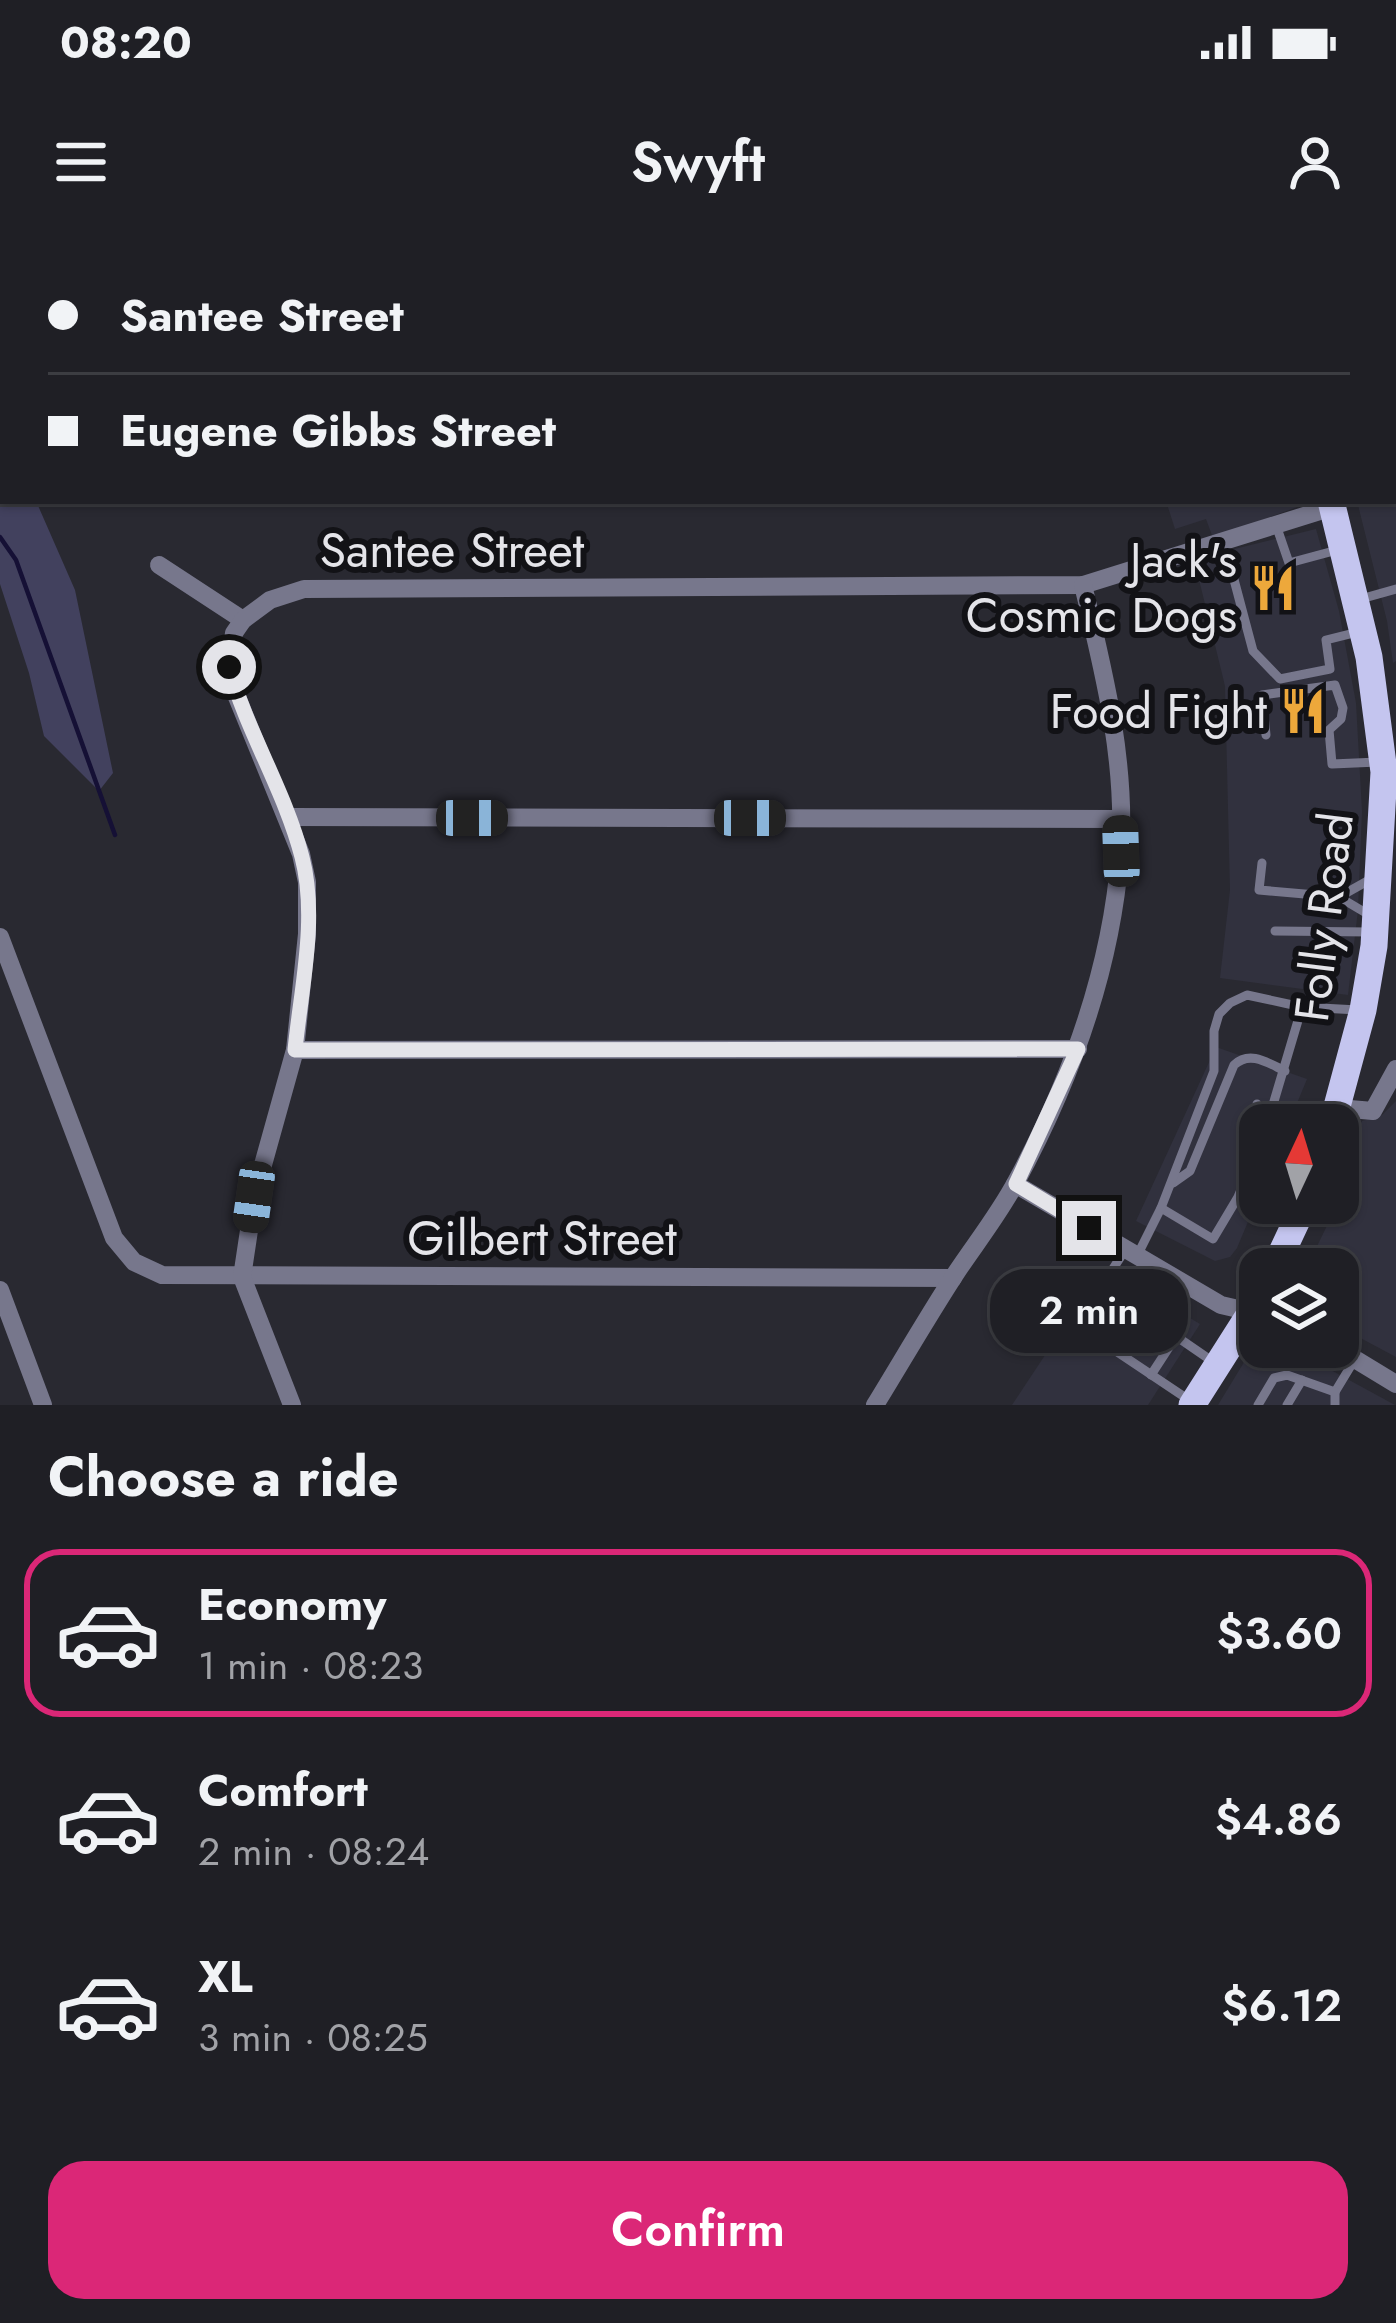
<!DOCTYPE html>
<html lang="en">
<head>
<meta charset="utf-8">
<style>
	:root { --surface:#1f1f25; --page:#2c2c32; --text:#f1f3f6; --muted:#a1a2a7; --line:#3c3d42; --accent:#db2777 }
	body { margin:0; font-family:Jost,sans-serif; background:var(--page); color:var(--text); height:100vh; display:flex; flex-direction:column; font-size:45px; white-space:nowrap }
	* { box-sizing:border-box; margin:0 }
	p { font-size:39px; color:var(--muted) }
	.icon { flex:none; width:66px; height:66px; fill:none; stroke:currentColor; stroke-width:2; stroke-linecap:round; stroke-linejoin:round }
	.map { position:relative; height:1165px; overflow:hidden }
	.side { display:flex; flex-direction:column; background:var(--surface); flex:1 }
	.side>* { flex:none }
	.hud { position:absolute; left:0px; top:0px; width:1398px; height:264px; box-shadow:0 3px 9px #0004,0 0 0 3px var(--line); display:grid; align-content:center; height:264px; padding:0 48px; background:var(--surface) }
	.needle { width:78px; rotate:4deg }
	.buttons { position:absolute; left:1239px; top:864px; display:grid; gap:24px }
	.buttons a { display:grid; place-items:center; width:120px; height:120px; border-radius:24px; background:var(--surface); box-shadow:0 3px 9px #0004,0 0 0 3px var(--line); font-size:60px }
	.end { position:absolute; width:54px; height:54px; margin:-27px; border:15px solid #e4e4e9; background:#111; box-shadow:0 0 0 6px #111 }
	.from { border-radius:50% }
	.bubble { position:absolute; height:84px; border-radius:36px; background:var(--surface); box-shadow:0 3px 9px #0004,0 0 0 3px var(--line); font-size:39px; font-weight:600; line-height:84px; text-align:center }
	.car { position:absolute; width:36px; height:72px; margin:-36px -18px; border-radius:15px; box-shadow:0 0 9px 3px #0007; background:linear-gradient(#222 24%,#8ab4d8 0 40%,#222 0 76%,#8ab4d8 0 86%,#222 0) }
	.hud b { display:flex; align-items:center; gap:42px; height:114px; font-size:45px }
	.hud b+b { border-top:3px solid var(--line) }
	.hud i { width:30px; height:30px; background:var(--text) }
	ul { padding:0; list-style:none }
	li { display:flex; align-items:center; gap:36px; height:168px; margin:0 24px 18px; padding:0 24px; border:6px solid transparent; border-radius:36px }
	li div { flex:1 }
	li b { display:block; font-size:45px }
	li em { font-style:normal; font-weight:600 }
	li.current { border-color:var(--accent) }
	li>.icon { width:108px; height:108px; stroke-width:1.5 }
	h2 { padding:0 48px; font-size:54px; line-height:144px }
	.action { display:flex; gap:24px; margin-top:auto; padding:24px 48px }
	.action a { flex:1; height:138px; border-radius:36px; background:var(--accent); color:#fff; font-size:48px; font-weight:600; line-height:138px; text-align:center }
	.status { display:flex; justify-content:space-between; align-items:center; height:84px; padding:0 60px; background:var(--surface); direction:ltr }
	.status svg { height:33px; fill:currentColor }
	header { display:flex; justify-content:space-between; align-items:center; height:156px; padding:0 48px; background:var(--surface); font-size:54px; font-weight:600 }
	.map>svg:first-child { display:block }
</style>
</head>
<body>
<div class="status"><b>08:20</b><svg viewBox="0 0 49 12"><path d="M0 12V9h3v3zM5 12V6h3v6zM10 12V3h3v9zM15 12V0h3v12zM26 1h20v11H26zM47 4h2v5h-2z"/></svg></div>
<header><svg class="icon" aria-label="menu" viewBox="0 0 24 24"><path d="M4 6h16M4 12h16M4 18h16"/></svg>Swyft<svg class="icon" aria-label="person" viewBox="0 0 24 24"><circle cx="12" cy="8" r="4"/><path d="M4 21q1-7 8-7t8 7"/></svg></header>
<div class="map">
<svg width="1396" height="1165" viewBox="0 0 1396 1165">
	<rect width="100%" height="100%" fill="#292931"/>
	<!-- built -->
	<g fill="#31313e">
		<path d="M1278 0H1396V421L1393 423 1387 381 1357 261H1395V3Z"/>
		<path d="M1166 261H1301L1300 266 1213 298 1206 279 1175 289Z"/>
		<path d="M1316 289 1339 371 1356 463 1362 571 1358 670 1348 755 1220 738 1230 650 1225 446 1194 319Z"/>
		<path d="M1216 807 1307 839 1288 885H1260V953L1237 1008 1230 1017 1215 1021 1136 981Z"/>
		<path d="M1396 861V1117L1338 1086V1029H1306L1338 963 1342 937 1362 881 1382 875Z"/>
		<path d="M1104 1026 1200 1084 1148 1165H1012Z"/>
		<path d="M1261 1107 1285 1108 1305 1116 1395 1165H1218L1246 1119Z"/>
	</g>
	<!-- green -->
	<g fill="#42415e">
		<path d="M0 0H227L3 3 0 117Z"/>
		<path d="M897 0H1134L1135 3H907Z"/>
		<path d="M0 194 3 261H36L75 350 113 533 99 551 44 496 29 433 0 344Z"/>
	</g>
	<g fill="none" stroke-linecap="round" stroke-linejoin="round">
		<!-- stream -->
		<g stroke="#151035" stroke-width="4.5">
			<path d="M58 0V3"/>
			<path d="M1081 0 1098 3"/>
			<path d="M0 88 3 86"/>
			<path d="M0 297 16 320 115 595"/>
		</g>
		<!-- lane -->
		<g stroke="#77778c" stroke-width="9">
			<path d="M1300 0V3"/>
			<path d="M1346 0 1347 3"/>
			<path d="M1395 121H1396"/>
			<path d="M1395 209H1396"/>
			<path d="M1395 250 1396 249"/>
			<path d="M1276 285 1289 323 1341 309"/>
			<path d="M1224 302 1253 411 1280 439 1330 429 1326 400 1358 392"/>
			<path d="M1357 360 1396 349"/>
			<path d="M1266 495 1262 455 1335 445 1343 468 1341 479 1329 490 1332 524 1378 522"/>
			<path d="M1262 623 1259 650 1339 657 1371 676"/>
			<path d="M1339 657 1371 639"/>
			<path d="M1275 691 1370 692"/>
			<path d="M1257 864V880L1263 885"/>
			<path d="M1267 885 1302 767"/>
			<path d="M1173 943 1190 931 1234 825C1250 810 1268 823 1285 831"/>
			<path d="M1161 968 1213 999 1238 957 1260 904"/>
			<path d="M1125 1010 1077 1085 1189 1160"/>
			<path d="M1138 1014 1161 968 1214 831V791L1219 774 1230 763 1247 755 1302 767 1358 770"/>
			<path d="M1103 1046 1212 1121"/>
			<path d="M1151 1135 1177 1095"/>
			<path d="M1335 1152 1355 1119"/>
			<path d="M1258 1165 1274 1138 1287 1135 1335 1152V1165"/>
			<path d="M1287 1165 1302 1140"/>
		</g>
		<!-- street -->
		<g stroke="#77778c" stroke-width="18">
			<path d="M159 325 243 380"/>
			<path d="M288 577 1120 579"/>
			<path d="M0 697 114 998 134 1022 162 1035 953 1038"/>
			<path d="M295 810 1078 809"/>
			<path d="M1338 868 1373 871 1396 829"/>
			<path d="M1015 944 1221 1065 1260 1074"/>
			<path d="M0 1050 43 1165"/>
			<path d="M1335 1107 1396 1144"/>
			<path d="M292 1165 242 1037 254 957 295 810 307 694V642L301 614 237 457 229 427 234 393 243 380 270 360 304 349 1083 345 1333 267"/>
			<path d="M875 1165C902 1121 928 1076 956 1033 976 1003 999 974 1016 942 1071 840 1111 731 1120 615 1127 524 1104 432 1083 345"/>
		</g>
		<!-- primary -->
		<g stroke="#c4c5ef" stroke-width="27">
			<path d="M1252 0V3"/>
			<path d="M1331 261 1369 417 1384 532 1374 706 1363 770 1332 885"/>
			<path d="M1274 1029 1305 963"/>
			<path d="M1192 1165 1260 1058"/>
		</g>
	</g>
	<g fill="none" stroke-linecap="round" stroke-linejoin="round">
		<!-- route -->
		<path stroke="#e4e4e9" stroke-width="15" d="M229 427C247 492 285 551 302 617 318 678 301 748 295 810L1078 809 1016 944 1089 988"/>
	</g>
	<!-- icons -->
	<defs>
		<symbol id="restaurant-bare" viewBox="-9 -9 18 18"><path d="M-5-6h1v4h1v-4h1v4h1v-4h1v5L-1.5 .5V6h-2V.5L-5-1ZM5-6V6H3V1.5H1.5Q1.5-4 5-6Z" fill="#eda83b" stroke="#121216" stroke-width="2.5" paint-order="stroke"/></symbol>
	</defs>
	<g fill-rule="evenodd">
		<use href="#restaurant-bare" x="1240" y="315" width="66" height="66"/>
		<use href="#restaurant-bare" x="1270" y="438" width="66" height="66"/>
	</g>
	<g text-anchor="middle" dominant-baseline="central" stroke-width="12" stroke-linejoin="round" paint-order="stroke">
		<!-- street labels -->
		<g font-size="48" fill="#e4e4e9" stroke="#121216">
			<text x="452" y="310">Santee Street</text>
			<text transform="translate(1324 677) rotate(-83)">Folly Road</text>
			<text x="542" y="998">Gilbert Street</text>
		</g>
		<!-- poi labels -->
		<g font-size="48" fill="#e4e4e9" stroke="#121216" text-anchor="end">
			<text x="1237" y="320">Jack's<tspan x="1237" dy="55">Cosmic Dogs</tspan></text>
			<text x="1267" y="471">Food Fight</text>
		</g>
	</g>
</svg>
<div class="buttons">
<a><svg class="needle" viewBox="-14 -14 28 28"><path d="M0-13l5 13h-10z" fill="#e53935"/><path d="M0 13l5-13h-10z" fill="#a1a2a7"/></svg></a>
<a><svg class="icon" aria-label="layers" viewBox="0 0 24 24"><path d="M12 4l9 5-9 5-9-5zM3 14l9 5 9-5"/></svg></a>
</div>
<i class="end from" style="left:229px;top:427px"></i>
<i class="end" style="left:1089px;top:988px"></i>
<div class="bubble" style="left:990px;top:1029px;width:198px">2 min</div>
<i class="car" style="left:472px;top:578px;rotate:90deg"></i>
<i class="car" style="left:750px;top:578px;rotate:90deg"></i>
<i class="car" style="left:1121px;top:611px;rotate:358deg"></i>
<i class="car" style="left:254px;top:957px;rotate:188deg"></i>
<div class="hud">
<b><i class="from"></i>Santee Street</b>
<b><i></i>Eugene Gibbs Street</b>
</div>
</div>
<section class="side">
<h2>Choose a ride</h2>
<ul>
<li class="current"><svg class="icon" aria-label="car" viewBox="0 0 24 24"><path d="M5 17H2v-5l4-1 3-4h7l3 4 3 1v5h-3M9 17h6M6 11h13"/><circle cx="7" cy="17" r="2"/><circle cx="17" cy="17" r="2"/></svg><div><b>Economy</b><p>1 min · 08:23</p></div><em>$3.60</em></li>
<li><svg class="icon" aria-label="car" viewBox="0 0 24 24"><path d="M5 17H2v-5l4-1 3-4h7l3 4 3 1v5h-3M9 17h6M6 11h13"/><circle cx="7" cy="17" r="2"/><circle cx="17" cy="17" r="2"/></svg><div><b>Comfort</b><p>2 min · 08:24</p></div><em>$4.86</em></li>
<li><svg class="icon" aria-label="car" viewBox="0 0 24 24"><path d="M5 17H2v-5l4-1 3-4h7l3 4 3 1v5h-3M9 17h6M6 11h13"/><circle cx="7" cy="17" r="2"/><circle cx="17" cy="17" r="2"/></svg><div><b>XL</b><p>3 min · 08:25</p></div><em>$6.12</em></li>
</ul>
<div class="action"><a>Confirm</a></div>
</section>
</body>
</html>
